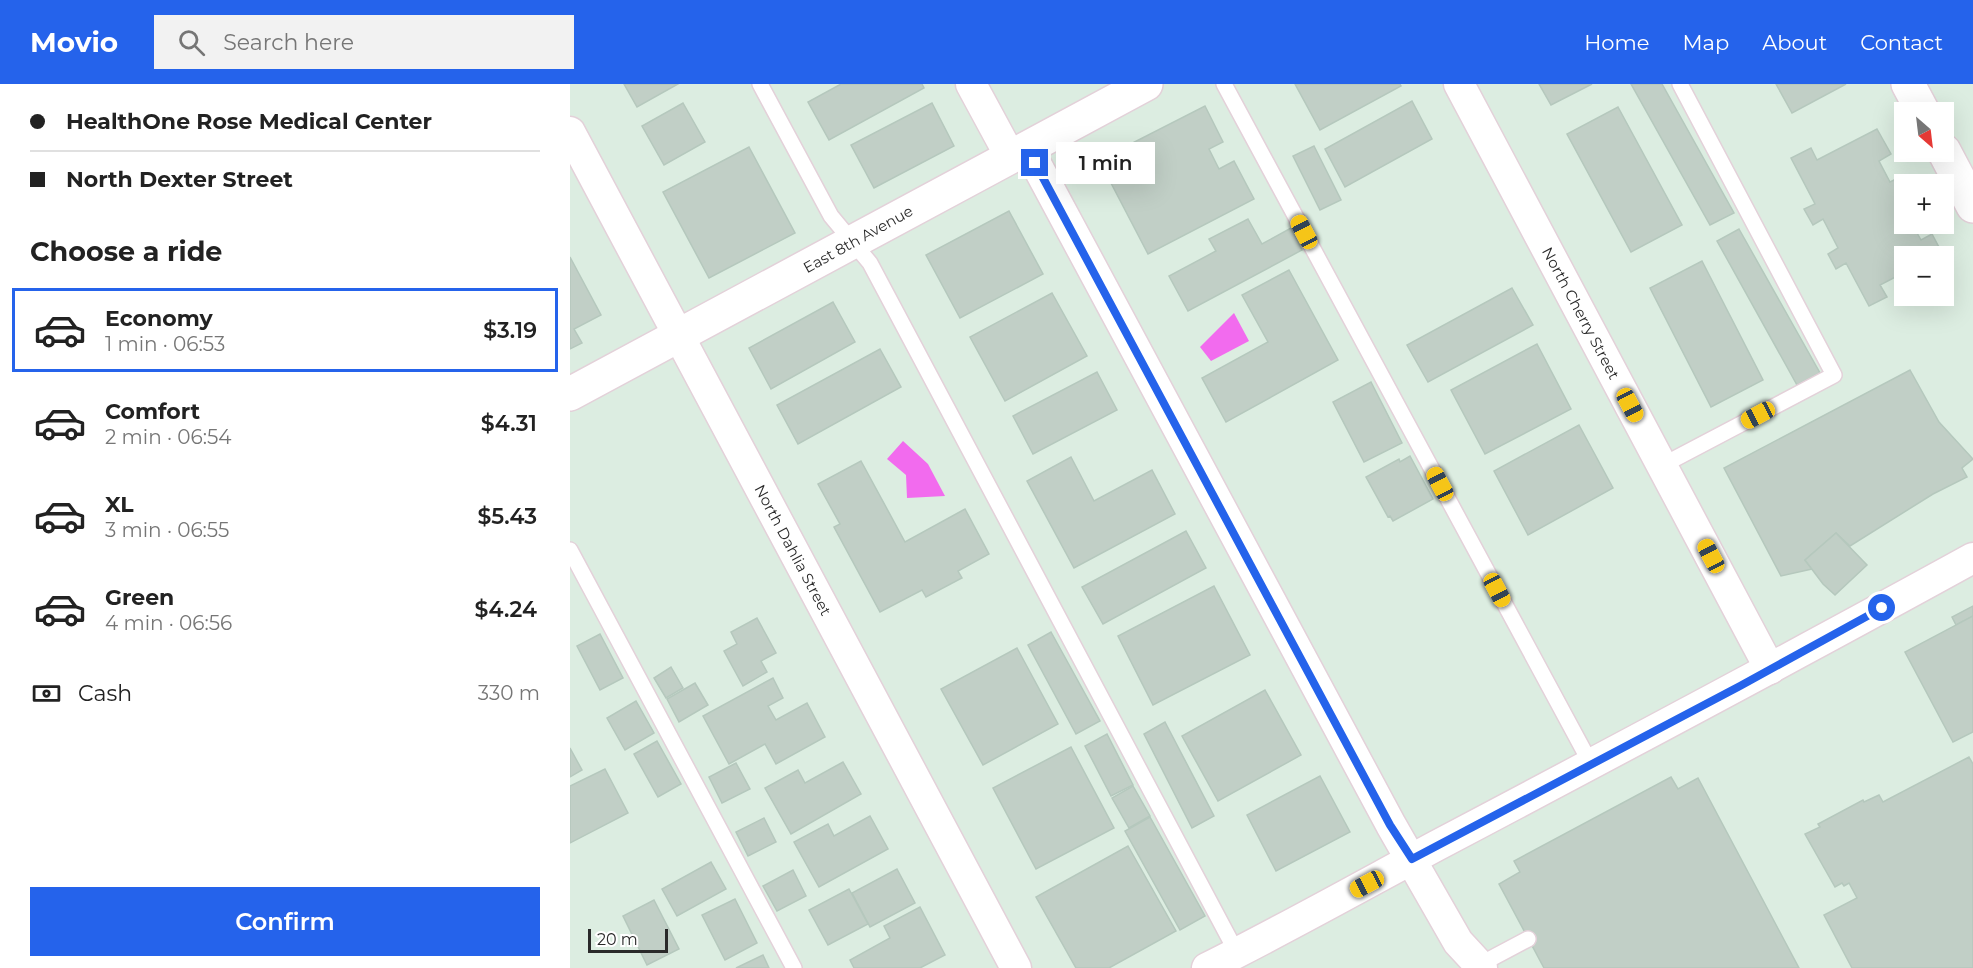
<!DOCTYPE html>
<html lang="en">
<head>
<meta charset="utf-8">
<style>
	:root { --surface:#fff; --page:#f2f2f2; --text:#222; --muted:#767676; --line:#e0e0e0; --accent:#2563eb }
	body { margin:0; font-family:Montserrat,sans-serif; background:var(--page); color:var(--text); height:100vh; display:flex; flex-direction:column; font-size:22px; white-space:nowrap }
	* { box-sizing:border-box; margin:0 }
	p { font-size:20px; color:var(--muted) }
	.icon { flex:none; width:33px; height:33px; fill:none; stroke:currentColor; stroke-width:2; stroke-linecap:round; stroke-linejoin:round }
	.map { position:relative; flex:1; overflow:hidden }
	.sheet { display:flex; flex-direction:column; background:var(--surface); width:570px }
	.sheet>* { flex:none }
	.guide { display:grid; align-content:center; height:132px; padding:0 30px; background:var(--surface) }
	.needle { width:39px; rotate:152deg }
	.controls { position:absolute; left:1324px; top:18px; display:grid; gap:12px }
	.controls a { display:grid; place-items:center; width:60px; height:60px; border-radius:0px; background:var(--surface); box-shadow:0 6px 24px #0002; font-size:30px }
	.scale { position:absolute; left:18px; bottom:15px; width:80px; box-sizing:border-box; padding-left:6px; border:3px solid #2a2a2a; border-top:0; font-size:16px; line-height:21px; white-space:nowrap; color:#2a2a2a; -webkit-text-stroke:4px #fff; paint-order:stroke }
	.end { position:absolute; width:27px; height:27px; margin:-14px; border:8px solid #2563eb; background:#fff; box-shadow:0 0 0 3px #fff }
	.from { border-radius:50% }
	.bubble { position:absolute; height:42px; border-radius:0px; background:var(--surface); box-shadow:0 6px 24px #0002; font-size:20px; font-weight:600; line-height:42px; text-align:center }
	.car { position:absolute; width:18px; height:36px; margin:-18px -9px; border-radius:8px; box-shadow:0 0 4px 2px #0007; background:linear-gradient(#f5c518 24%,#345 0 40%,#f5c518 0 76%,#345 0 86%,#f5c518 0) }
	.guide b { display:flex; align-items:center; gap:21px; height:57px; font-size:22px }
	.guide b+b { border-top:2px solid var(--line) }
	.guide i { width:15px; height:15px; background:var(--text) }
	ul { padding:0; list-style:none }
	li { display:flex; align-items:center; gap:18px; height:84px; margin:0 12px 9px; padding:0 18px; border:3px solid transparent; border-radius:0px }
	li div { flex:1 }
	li b { display:block; font-size:22px }
	li em { font-style:normal; font-weight:600 }
	li.active { border-color:var(--accent) }
	li>.icon { width:54px; height:54px; stroke-width:1.5 }
	h2 { padding:0 30px; font-size:27px; line-height:72px }
	.pay { display:flex; align-items:center; gap:15px; height:66px; padding:0 30px; font-size:22px }
	.pay p { margin-inline-start:auto }
	.action { display:flex; gap:12px; margin-top:auto; padding:12px 30px }
	.action a { flex:1; height:69px; border-radius:0px; background:var(--accent); color:#fff; font-size:24px; font-weight:600; line-height:69px; text-align:center }
	header { display:flex; align-items:center; gap:36px; box-sizing:border-box; height:84px; padding:0 30px; background:var(--accent); color:#fff }
	header strong { font-size:28px }
	nav { display:flex; gap:33px; margin-inline-start:auto; font-size:21px }
	.search { width:420px; height:54px; background:var(--page); display:flex; align-items:center; gap:15px; box-sizing:border-box; padding:0 21px; border-radius:0px; color:var(--muted); font-size:22px }
	main { display:flex; flex:1; min-height:0 }
	.map>svg:first-child { display:block }
</style>
</head>
<body>
<header>
<strong>Movio</strong>
<div class="search"><svg class="icon" aria-label="search" viewBox="0 0 24 24"><circle cx="10" cy="10" r="6"/><path d="M15 15l6 6"/></svg>Search here</div>
<nav><a>Home</a><a>Map</a><a>About</a><a>Contact</a></nav>
</header>
<main>
<section class="sheet">
<div class="guide">
<b><i class="from"></i>HealthOne Rose Medical Center</b>
<b><i></i>North Dexter Street</b>
</div>
<h2>Choose a ride</h2>
<ul>
<li class="active"><svg class="icon" aria-label="car" viewBox="0 0 24 24"><path d="M5 17H2v-5l4-1 3-4h7l3 4 3 1v5h-3M9 17h6M6 11h13"/><circle cx="7" cy="17" r="2"/><circle cx="17" cy="17" r="2"/></svg><div><b>Economy</b><p>1 min · 06:53</p></div><em>$3.19</em></li>
<li><svg class="icon" aria-label="car" viewBox="0 0 24 24"><path d="M5 17H2v-5l4-1 3-4h7l3 4 3 1v5h-3M9 17h6M6 11h13"/><circle cx="7" cy="17" r="2"/><circle cx="17" cy="17" r="2"/></svg><div><b>Comfort</b><p>2 min · 06:54</p></div><em>$4.31</em></li>
<li><svg class="icon" aria-label="car" viewBox="0 0 24 24"><path d="M5 17H2v-5l4-1 3-4h7l3 4 3 1v5h-3M9 17h6M6 11h13"/><circle cx="7" cy="17" r="2"/><circle cx="17" cy="17" r="2"/></svg><div><b>XL</b><p>3 min · 06:55</p></div><em>$5.43</em></li>
<li><svg class="icon" aria-label="car" viewBox="0 0 24 24"><path d="M5 17H2v-5l4-1 3-4h7l3 4 3 1v5h-3M9 17h6M6 11h13"/><circle cx="7" cy="17" r="2"/><circle cx="17" cy="17" r="2"/></svg><div><b>Green</b><p>4 min · 06:56</p></div><em>$4.24</em></li>
</ul>
<div class="pay"><svg class="icon" aria-label="cash" viewBox="0 0 24 24"><path d="M3 7h18v10H3z"/><circle cx="12" cy="12" r="2"/></svg>Cash<p>330 m</p></div>
<div class="action"><a>Confirm</a></div>
</section>
<div class="map">
<svg width="1403" height="884" viewBox="0 0 1403 884">
	<rect width="100%" height="100%" fill="#dcede1"/>
	<!-- water -->
	<g fill="#f26bee">
		<path d="M664 229 679 257 641 277 630 263Z"/>
		<path d="M333 357 358 380 375 412 337 414 336 391 317 375Z"/>
	</g>
	<!-- building -->
	<g fill="#c1cfc6" stroke="#b5c8bd" stroke-width="1.5">
		<path d="M54 0H108L67 23Z"/>
		<path d="M271 0H352L354 4 259 56 238 18Z"/>
		<path d="M725 0H830L831 2 750 46Z"/>
		<path d="M969 0H1022L981 21Z"/>
		<path d="M1061 0H1092L1164 129 1140 141Z"/>
		<path d="M1206 0H1276L1222 29Z"/>
		<path d="M842 17 862 55 775 103 755 65Z"/>
		<path d="M113 19 135 58 94 81 72 42Z"/>
		<path d="M362 19 384 62 304 104 281 61Z"/>
		<path d="M635 22 653 58 639 65 649 85 664 77 684 115 578 170 529 76Z"/>
		<path d="M1048 23 1112 141 1061 168 997 50Z"/>
		<path d="M1307 45 1321 70 1309 77 1320 98 1332 92 1336 100H1335V140H1342L1351 156 1362 150 1372 169 1365 172H1335V188L1310 201 1317 213 1299 222 1276 179 1266 185 1258 170 1268 164 1253 135 1243 141 1234 125 1245 120 1221 74 1241 64 1247 76Z"/>
		<path d="M744 62 771 116 750 126 723 72Z"/>
		<path d="M179 63 225 149 139 194 93 108Z"/>
		<path d="M439 127 473 190 390 234 356 171Z"/>
		<path d="M678 135 692 160 721 144 732 166 618 227 599 192 646 167 639 155Z"/>
		<path d="M1169 145 1250 289 1227 301 1147 157Z"/>
		<path d="M0 173 31 231 4 245 12 259 0 265Z"/>
		<path d="M1132 177 1193 296 1141 323 1080 204Z"/>
		<path d="M719 186 768 276 656 338 632 294 698 258 672 211Z"/>
		<path d="M942 204 963 241 858 298 837 261Z"/>
		<path d="M482 209 517 272 435 317 400 253Z"/>
		<path d="M263 218 285 258 201 305 179 264Z"/>
		<path d="M967 260 1001 325 915 370 881 306Z"/>
		<path d="M310 265 331 303 228 360 207 321Z"/>
		<path d="M1340 286 1369 338 1403 375 1392 384 1397 393 1363 410 1280 462 1266 449 1235 476 1242 485 1211 492 1154 384Z"/>
		<path d="M527 288 547 326 463 370 443 332Z"/>
		<path d="M801 298 832 359 794 378 763 318Z"/>
		<path d="M1009 341 1043 404 958 451 924 387Z"/>
		<path d="M840 372 863 415 823 437 820 432 818 433 796 393 829 375 830 378Z"/>
		<path d="M501 373 524 417 582 386 605 430 504 484 457 397Z"/>
		<path d="M291 377 335 458 395 425 419 470 388 487 392 494 356 513 352 506 310 528 264 443 270 440 248 400Z"/>
		<path d="M616 447 636 484 533 540 512 503Z"/>
		<path d="M1266 449 1297 481 1265 511 1253 500 1235 476Z"/>
		<path d="M644 502 680 571 583 621 548 552Z"/>
		<path d="M1403 522V532L1386 541 1382 533Z"/>
		<path d="M1403 532V648L1383 658 1335 568Z"/>
		<path d="M187 534 206 569 191 577 197 588 173 602 154 567 167 560 161 548Z"/>
		<path d="M481 548 530 637 506 650 458 561Z"/>
		<path d="M30 550 53 594 30 606 7 562Z"/>
		<path d="M447 564 488 640 413 681 371 605Z"/>
		<path d="M101 583 113 604 96 614 84 594Z"/>
		<path d="M203 594 213 614 198 622 206 636 237 619 255 653 206 680 195 660 159 680 133 632Z"/>
		<path d="M125 599 138 621 109 638 97 615Z"/>
		<path d="M695 606 731 671 648 717 612 652Z"/>
		<path d="M66 617 84 649 55 666 37 634Z"/>
		<path d="M595 638 644 732 622 744 574 650Z"/>
		<path d="M537 650 563 701 541 712 515 662Z"/>
		<path d="M87 657 111 700 88 713 64 670Z"/>
		<path d="M501 663 544 744 466 785 423 704Z"/>
		<path d="M0 664 12 686 0 693Z"/>
		<path d="M1399 673 1403 680V884H1282L1254 831 1287 814 1279 799 1274 802 1272 799 1265 803 1235 750 1250 743 1248 740 1293 716 1294 718 1309 711 1313 718Z"/>
		<path d="M273 678 291 710 221 750 195 704 228 686 235 699Z"/>
		<path d="M166 679 180 705 152 719 139 693Z"/>
		<path d="M35 685 58 729 0 759V702Z"/>
		<path d="M750 692 780 748 706 787 677 731Z"/>
		<path d="M1101 693 1108 705 1128 694 1229 884H974L929 800 950 788 944 777Z"/>
		<path d="M563 702 580 732 559 744 542 714Z"/>
		<path d="M300 732 318 765 249 803 224 758 258 740 264 752Z"/>
		<path d="M580 733 635 832 610 846 555 747Z"/>
		<path d="M194 734 206 758 178 772 166 748Z"/>
		<path d="M558 762 606 847 539 884H506L466 813Z"/>
		<path d="M141 778 156 805 107 832 92 805Z"/>
		<path d="M327 785 345 819 300 843 282 809Z"/>
		<path d="M223 786 236 812 207 827 193 802Z"/>
		<path d="M279 805 298 840 258 861 239 826Z"/>
		<path d="M165 815 187 859 155 876 132 831Z"/>
		<path d="M84 816 109 865 77 881 53 832Z"/>
		<path d="M350 823 375 871 350 884H284L280 876 320 854 314 842Z"/>
		<path d="M193 871 199 884H166Z"/>
	</g>
	<g fill="none" stroke-linecap="round" stroke-linejoin="round">
		<defs>
			<g id="service">
				<path d="M190 0 261 132 300 179 667 869"/>
				<path d="M654 0 1021 680"/>
				<path d="M1093 381 1264 291 1110 0"/>
				<path d="M0 466 224 884"/>
				<path d="M909 881 958 855"/>
			</g>
			<g id="minor">
				<path d="M401 0 440 72"/>
				<path d="M889 0 1200 585"/>
				<path d="M0 48 446 884"/>
				<path d="M457 63 821 741 888 858 912 884"/>
				<path d="M637 884C715 845 790 803 866 762 1046 667 1225 572 1403 474"/>
			</g>
			<g id="tertiary">
				<path d="M1338 0 1353 28"/>
				<path d="M1374 67 1403 122"/>
				<path d="M0 310 576 0"/>
			</g>
		</defs>
		<!-- service casing -->
		<use href="#service" stroke="#e3d1d9" stroke-width="18"/>
		<!-- minor casing -->
		<use href="#minor" stroke="#e3d1d9" stroke-width="33"/>
		<!-- tertiary casing -->
		<use href="#tertiary" stroke="#e3d1d9" stroke-width="36"/>
		<!-- service -->
		<use href="#service" stroke="#fff" stroke-width="15"/>
		<!-- minor -->
		<use href="#minor" stroke="#fff" stroke-width="30"/>
		<!-- tertiary -->
		<use href="#tertiary" stroke="#fff" stroke-width="33"/>
	</g>
	<g fill="none" stroke-linecap="round" stroke-linejoin="round">
		<!-- route -->
		<path stroke="#2563eb" stroke-width="8" d="M465 79 820 741 842 775 1170 602 1312 524"/>
	</g>
	<g text-anchor="middle" dominant-baseline="central" stroke-width="4.5" stroke-linejoin="round" paint-order="stroke">
		<!-- street labels -->
		<g font-size="15" fill="#2a2a2a" stroke="#fff">
			<text transform="translate(288 155) rotate(-29)">East 8th Avenue</text>
			<text transform="translate(1011 229) rotate(62)">North Cherry Street</text>
			<text transform="translate(223 466) rotate(62)">North Dahlia Street</text>
		</g>
	</g>
</svg>
<div class="controls">
<a><svg class="needle" viewBox="-14 -14 28 28"><path d="M0-13l5 13h-10z" fill="#e53935"/><path d="M0 13l5-13h-10z" fill="#767676"/></svg></a>
<a>+</a>
<a>−</a>
</div>
<div class="scale">20 m</div>
<i class="end from" style="left:1312px;top:524px"></i>
<i class="end" style="left:465px;top:79px"></i>
<div class="bubble" style="left:486px;top:58px;width:99px">1 min</div>
<i class="car" style="left:734px;top:148px;rotate:332deg"></i>
<i class="car" style="left:1060px;top:321px;rotate:152deg"></i>
<i class="car" style="left:1188px;top:331px;rotate:242deg"></i>
<i class="car" style="left:870px;top:400px;rotate:332deg"></i>
<i class="car" style="left:1141px;top:472px;rotate:332deg"></i>
<i class="car" style="left:927px;top:506px;rotate:152deg"></i>
<i class="car" style="left:797px;top:800px;rotate:242deg"></i>
</div>
</main>
</body>
</html>
